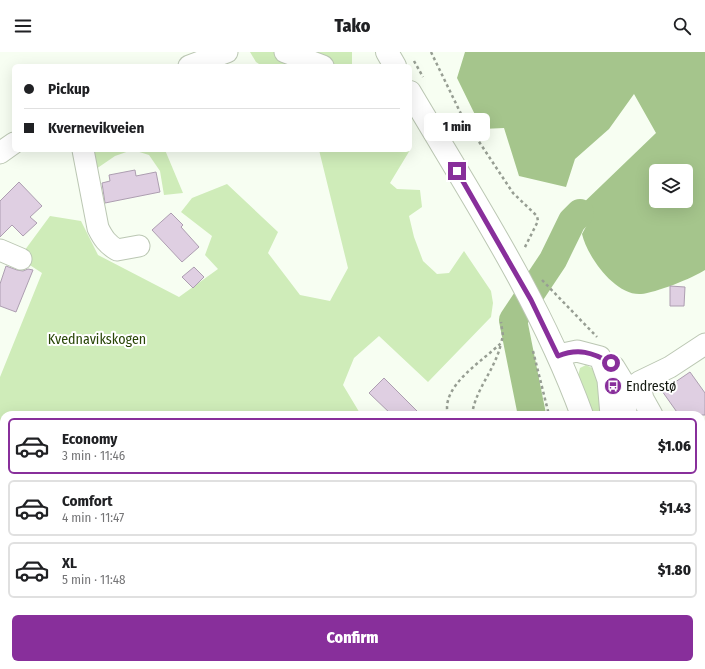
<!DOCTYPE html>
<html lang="en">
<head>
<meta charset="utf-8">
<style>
	:root { --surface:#fff; --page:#f2f2f2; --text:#202124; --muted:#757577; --line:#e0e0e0; --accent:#882f9b }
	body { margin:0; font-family:"Fira Sans Condensed",sans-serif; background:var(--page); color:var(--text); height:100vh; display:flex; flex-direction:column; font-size:15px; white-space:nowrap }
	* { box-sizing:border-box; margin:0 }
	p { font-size:13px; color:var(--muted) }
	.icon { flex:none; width:22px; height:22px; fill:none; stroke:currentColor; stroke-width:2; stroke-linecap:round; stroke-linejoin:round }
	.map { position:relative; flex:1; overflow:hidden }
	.details { position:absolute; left:0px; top:359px; width:705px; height:258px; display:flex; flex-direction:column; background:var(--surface); border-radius:12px 12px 0 0; box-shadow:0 4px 16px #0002 }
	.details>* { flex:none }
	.banner { position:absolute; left:12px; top:12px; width:400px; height:88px; border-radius:6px; box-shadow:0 4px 16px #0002; display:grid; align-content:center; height:88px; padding:0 12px; background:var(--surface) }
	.buttons { position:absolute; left:649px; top:112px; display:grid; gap:8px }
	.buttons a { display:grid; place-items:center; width:44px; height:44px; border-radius:6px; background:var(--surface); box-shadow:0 4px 16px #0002; font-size:20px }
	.end { position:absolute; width:18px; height:18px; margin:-9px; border:5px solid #882f9b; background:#fff; box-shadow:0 0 0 2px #fff }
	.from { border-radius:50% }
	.bubble { position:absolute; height:28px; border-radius:6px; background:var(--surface); box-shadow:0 4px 16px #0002; font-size:13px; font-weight:800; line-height:28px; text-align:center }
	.banner b { display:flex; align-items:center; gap:14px; height:38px; font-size:15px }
	.banner b+b { border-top:1px solid var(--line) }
	.banner i { width:10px; height:10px; background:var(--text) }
	ul { padding:7px 0 0; list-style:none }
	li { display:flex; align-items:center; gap:12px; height:56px; margin:0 8px 6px; padding:0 4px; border:2px solid var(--line); border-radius:6px }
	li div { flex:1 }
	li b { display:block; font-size:15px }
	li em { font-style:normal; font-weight:800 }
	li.current { border-color:var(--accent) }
	li>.icon { width:36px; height:36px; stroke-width:1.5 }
	.action { display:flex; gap:8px; margin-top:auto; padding:8px 12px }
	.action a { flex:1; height:46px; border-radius:6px; background:var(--accent); color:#fff; font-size:16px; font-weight:800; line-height:46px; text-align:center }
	header { display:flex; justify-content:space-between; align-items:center; height:52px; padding:0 12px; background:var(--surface); font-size:18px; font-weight:800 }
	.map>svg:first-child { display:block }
</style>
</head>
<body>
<header><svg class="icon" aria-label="menu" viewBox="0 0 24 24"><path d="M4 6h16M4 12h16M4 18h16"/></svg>Tako<svg class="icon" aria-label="search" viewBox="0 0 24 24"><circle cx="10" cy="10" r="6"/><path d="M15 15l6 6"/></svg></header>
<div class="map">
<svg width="705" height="617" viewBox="0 0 705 617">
	<rect width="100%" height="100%" fill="#f7fef2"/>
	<!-- green -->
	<g fill="#cfecb9">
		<path d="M250 0H352V14H262L256 10Z"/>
		<path d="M92 98H132L115 104 96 117Z"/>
		<path d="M133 98H165L183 141 164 143 160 119 149 103Z"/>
		<path d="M319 98H410L390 131 397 137 420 138 422 155 409 164 414 185 423 209 437 222 449 221 464 199 491 239 493 251 491 265 428 330 379 284 354 306 343 333 361 363H4V613H603V617H0V325L42 221 19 206 50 164 81 169 98 203 179 245 218 217 205 203 212 184 181 160 192 146 227 132 278 180 268 201 300 243 330 249 348 216Z"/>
		<path d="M586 313 594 317 607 363H593L578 324 580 316Z"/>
		<path d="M701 470 705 477V503L701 505Z"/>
	</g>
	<!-- water -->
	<path fill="#a5c58c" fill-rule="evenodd" d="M465 0H705V218C693 226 655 241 641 242 615 244 587 204 582 182L589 169V165L582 164 577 157 656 81 634 42 609 77 575 107 566 135 519 124 504 76 482 77 457 26ZM656 119H686V149H656Z"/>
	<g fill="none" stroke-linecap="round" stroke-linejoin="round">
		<!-- river -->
		<g stroke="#a5c58c" stroke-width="28">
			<path d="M532 363 513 268 553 208 572 169 580 161"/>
			<path d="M612 617 613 613"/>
		</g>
	</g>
	<!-- building -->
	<g fill="#dfcfe2" stroke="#ad9eb1">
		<path d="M135 118 136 124 156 120 160 140 105 151 102 131 110 129 109 123Z"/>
		<path d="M19 130 42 154 30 165 37 171 23 184 12 173 0 185V149Z"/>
		<path d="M171 161 183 173 181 175 199 195 182 210 152 178Z"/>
		<path d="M6 214 17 218 23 219 28 217 33 218 16 260 0 254V232Z"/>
		<path d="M194 215 204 225 193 236 182 225Z"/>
		<path d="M670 234 685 235 684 254H670Z"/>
		<path d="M690 320 705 341V363H679L662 339Z"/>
		<path d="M384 326 421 363H392L369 341Z"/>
	</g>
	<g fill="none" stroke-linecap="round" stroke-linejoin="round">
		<defs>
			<g id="minor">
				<path d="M285 0 323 14"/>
				<path d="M189 14 227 0"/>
				<path d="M83 98 98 176C103 186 107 192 117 198L139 194"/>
				<path d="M0 101 14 91"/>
				<path d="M0 198 21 207"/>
				<path d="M558 303 577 299 600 305 608 328 611 363"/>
				<path d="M614 315 625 333 626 363"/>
				<path d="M652 363 643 347 639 330 670 315 705 292"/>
				<path d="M701 438 705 445"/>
			</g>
			<g id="major">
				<path d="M387 0 395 14"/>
				<path d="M410 40C472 145 540 248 582 363"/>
				<path d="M645 613V617"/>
			</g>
		</defs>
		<!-- minor casing -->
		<use href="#minor" stroke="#bbc7b3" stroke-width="23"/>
		<!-- major casing -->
		<use href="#major" stroke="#bbc7b3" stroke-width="24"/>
		<!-- path -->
		<g stroke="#979e93" stroke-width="2.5" stroke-dasharray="3 3" stroke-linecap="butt">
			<path d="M431 0 462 64 513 141 537 164 538 169 524 197"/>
			<path d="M414 9 423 25"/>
			<path d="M542 228 597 285"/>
			<path d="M533 299 549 363"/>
			<path d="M448 363C440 334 483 309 501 291L503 284 501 270"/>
			<path d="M472 363C475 337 496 317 501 291"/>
			<path d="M0 553 4 561"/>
			<path d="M26 613 28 617"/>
			<path d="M80 617 84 613"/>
		</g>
		<!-- minor -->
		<use href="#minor" stroke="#fff" stroke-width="21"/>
		<!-- major -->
		<use href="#major" stroke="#fff" stroke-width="22"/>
	</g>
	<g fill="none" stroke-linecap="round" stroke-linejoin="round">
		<!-- route -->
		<path stroke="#882f9b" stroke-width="5" d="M457 119 531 248 558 304C578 296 592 300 611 311"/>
	</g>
	<!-- icons -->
	<defs>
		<symbol id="bus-disc" viewBox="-11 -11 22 22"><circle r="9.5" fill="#882f9b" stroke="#fff"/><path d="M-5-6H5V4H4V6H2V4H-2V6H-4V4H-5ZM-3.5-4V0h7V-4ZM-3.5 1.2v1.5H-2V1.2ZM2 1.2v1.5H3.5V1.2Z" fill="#fff"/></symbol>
	</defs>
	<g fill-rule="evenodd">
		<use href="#bus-disc" x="603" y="324" width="20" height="20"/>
	</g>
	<g text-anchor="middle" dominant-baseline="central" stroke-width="4" stroke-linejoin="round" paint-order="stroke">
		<!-- park labels -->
		<g font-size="14" fill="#294607" stroke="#fff">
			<text x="97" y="287">Kvednavikskogen</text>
		</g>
		<!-- poi labels -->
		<g font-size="14" fill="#151a12" stroke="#fff" text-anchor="start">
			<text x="626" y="334">Endrestø</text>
		</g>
	</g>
</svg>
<div class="buttons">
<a><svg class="icon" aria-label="layers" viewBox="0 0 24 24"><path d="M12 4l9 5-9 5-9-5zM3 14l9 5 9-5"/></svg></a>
</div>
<i class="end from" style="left:611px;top:311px"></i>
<i class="end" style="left:457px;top:119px"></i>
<div class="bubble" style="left:424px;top:61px;width:66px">1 min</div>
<div class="banner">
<b><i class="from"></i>Pickup</b>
<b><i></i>Kvernevikveien</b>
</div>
<section class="details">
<ul>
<li class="current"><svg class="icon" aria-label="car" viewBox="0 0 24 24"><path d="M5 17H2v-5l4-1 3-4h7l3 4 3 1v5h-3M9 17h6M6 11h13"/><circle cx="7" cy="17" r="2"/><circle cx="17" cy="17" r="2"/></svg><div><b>Economy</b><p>3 min · 11:46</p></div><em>$1.06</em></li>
<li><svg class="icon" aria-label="car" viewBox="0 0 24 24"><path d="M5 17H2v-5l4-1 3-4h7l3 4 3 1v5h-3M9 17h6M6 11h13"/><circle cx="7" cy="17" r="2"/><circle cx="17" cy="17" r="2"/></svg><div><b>Comfort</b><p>4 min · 11:47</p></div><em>$1.43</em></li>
<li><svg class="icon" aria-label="car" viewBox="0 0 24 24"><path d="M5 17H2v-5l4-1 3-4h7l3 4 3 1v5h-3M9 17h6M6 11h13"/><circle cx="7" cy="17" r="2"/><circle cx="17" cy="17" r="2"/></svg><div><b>XL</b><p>5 min · 11:48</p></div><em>$1.80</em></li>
</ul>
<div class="action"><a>Confirm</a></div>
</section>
</div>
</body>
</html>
